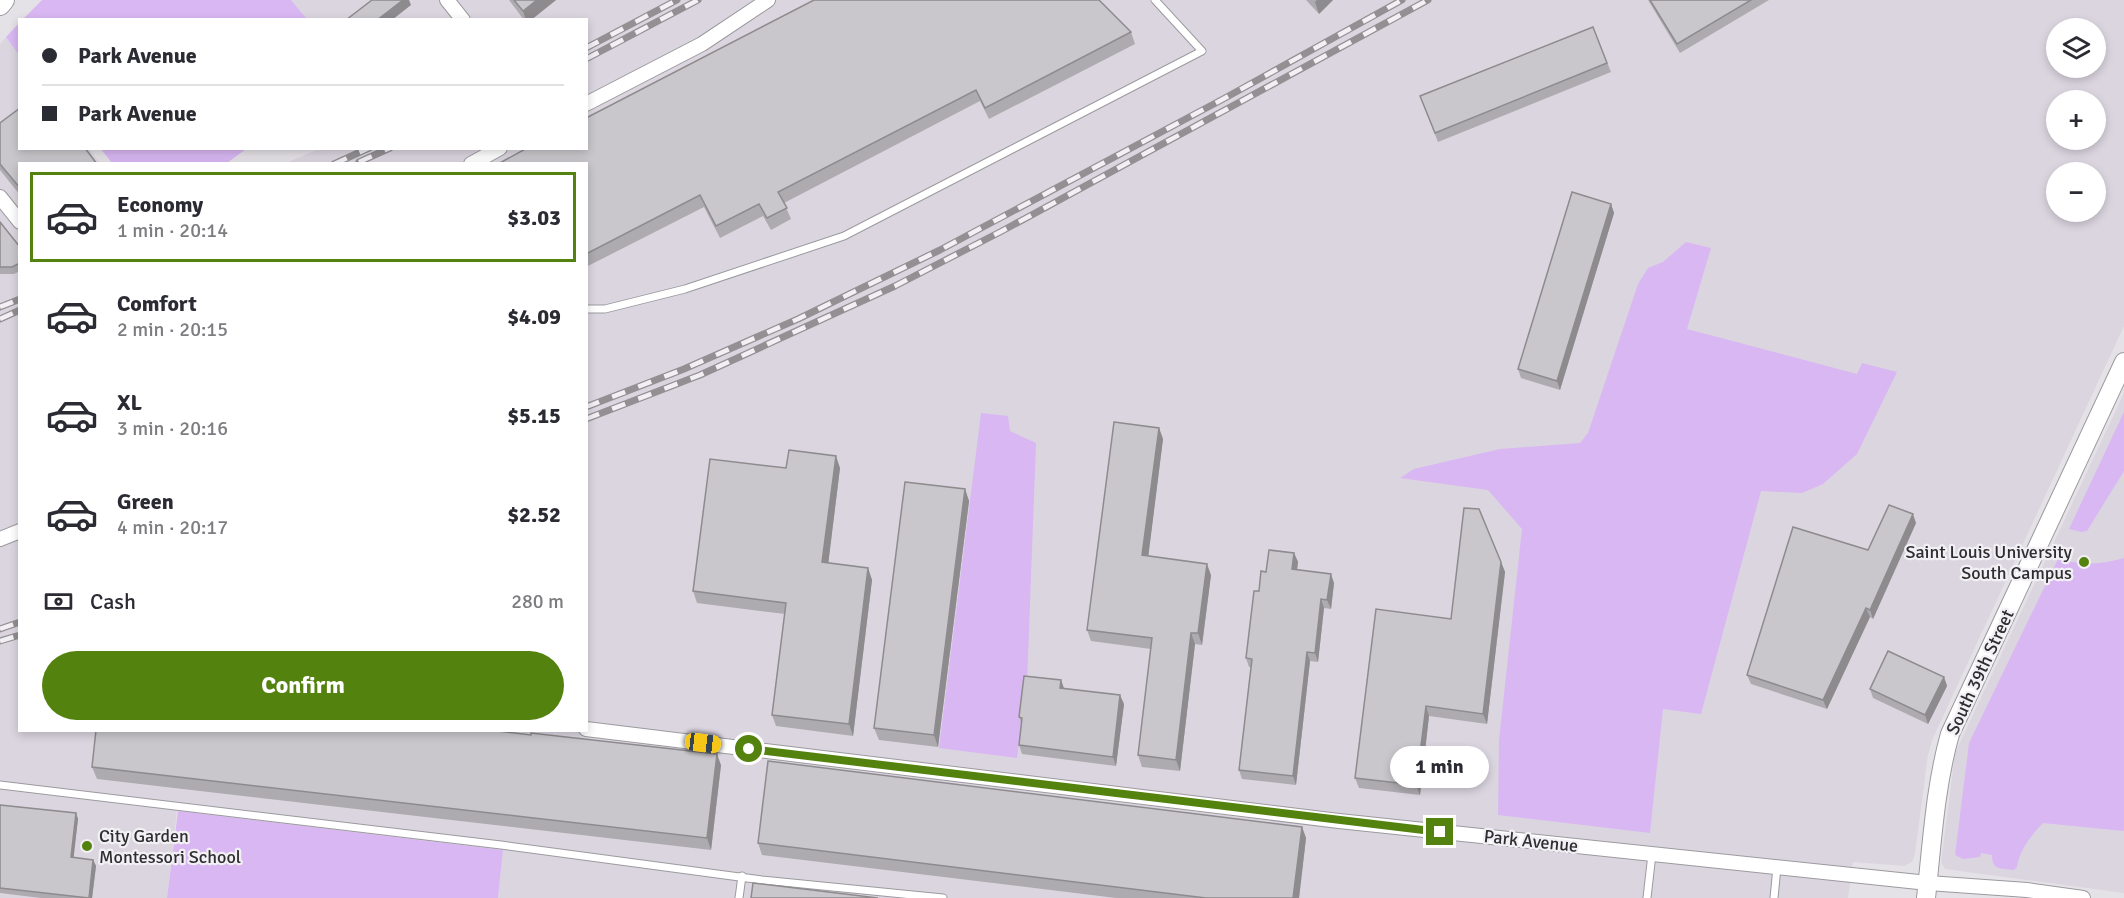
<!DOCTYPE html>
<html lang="en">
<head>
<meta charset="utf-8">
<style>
	:root { --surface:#fff; --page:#f2f2f3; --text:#2b2b33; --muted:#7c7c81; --line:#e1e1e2; --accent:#54820e }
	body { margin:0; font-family:Signika,sans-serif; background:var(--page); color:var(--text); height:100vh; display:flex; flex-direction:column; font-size:22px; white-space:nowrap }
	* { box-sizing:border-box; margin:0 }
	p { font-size:20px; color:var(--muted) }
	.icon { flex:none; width:33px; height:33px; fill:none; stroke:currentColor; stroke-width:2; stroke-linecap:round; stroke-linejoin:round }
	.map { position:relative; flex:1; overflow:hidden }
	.drawer { position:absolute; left:18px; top:162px; width:570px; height:570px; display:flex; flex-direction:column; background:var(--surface); border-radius:0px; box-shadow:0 3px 9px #0003 }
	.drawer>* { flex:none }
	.guide { position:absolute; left:18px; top:18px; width:570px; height:132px; border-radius:0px; box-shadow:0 3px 9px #0003; display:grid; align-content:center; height:132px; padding:0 24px; background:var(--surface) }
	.fabs { position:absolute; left:2046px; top:18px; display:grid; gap:12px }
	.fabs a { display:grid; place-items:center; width:60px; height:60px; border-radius:50%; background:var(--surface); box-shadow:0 3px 9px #0003; font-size:30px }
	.end { position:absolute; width:27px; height:27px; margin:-14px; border:8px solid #54820e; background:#fff; box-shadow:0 0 0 3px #fff }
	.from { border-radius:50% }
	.bubble { position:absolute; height:42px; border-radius:21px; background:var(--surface); box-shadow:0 3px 9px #0003; font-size:20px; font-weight:800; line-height:42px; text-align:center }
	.car { position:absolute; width:18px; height:36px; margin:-18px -9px; border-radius:8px; box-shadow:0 0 4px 2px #0007; background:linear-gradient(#f5c518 24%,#345 0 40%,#f5c518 0 76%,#345 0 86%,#f5c518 0) }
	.guide b { display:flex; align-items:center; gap:21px; height:57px; font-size:22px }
	.guide b+b { border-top:2px solid var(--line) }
	.guide i { width:15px; height:15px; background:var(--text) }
	ul { padding:10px 0 0; list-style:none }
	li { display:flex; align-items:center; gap:18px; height:90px; margin:0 12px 9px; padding:0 12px; border:3px solid transparent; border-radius:0px }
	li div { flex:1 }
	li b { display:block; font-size:22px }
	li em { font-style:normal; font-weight:800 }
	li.on { border-color:var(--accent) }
	li>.icon { width:54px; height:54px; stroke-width:1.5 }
	.pay { display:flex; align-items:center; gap:15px; height:66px; padding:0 24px; font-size:22px }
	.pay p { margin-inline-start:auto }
	.primary-button { display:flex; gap:12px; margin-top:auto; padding:12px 24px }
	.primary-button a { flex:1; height:69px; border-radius:36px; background:var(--accent); color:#fff; font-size:24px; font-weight:800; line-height:69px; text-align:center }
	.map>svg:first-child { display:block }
</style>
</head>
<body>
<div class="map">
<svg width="2124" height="898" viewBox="0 0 2124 898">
	<rect width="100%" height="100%" fill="#e5e2e7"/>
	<!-- built -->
	<g fill="#dbd5e0" fill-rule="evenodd">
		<path d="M291 0H2124V326L1933 738 1928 755 1915 854 1912 862 1904 866 1853 862 1848 898H498L503 850 177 811 167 898H0V44L6 37 19 55 20 148 89 149 100 163 20 164V730H586V164L286 163 321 148H586V20L307 19ZM2056 28H2096V68H2056ZM2056 100H2096V140H2056ZM2056 172H2096V212H2056Z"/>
		<path d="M2124 393V893L1945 869 1941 862 1955 753Z"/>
	</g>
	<!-- green -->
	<g fill="#d9b7f3">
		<path d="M42 0H291L307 19H23Z"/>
		<path d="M19 23V55L6 37Z"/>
		<path d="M101 149H246L227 163H112Z"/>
		<path d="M1686 242 1711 248 1687 329 1857 374 1862 363 1897 372 1857 454 1823 484 1802 493 1761 491 1701 714 1663 709 1650 833 1498 815 1499 740 1522 529 1488 490 1400 478 1414 469 1500 449 1580 443 1588 433 1638 284 1648 268 1663 262Z"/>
		<path d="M2124 412V471L2087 531 2081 532 2069 529Z"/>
		<path d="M981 413 1008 416 1010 431 1036 443 1027 684 1017 758 939 748Z"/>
		<path d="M2124 558V831L2043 823C2031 835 2019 851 2017 867L2014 870C2001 868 1992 871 1992 855L1981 853 1980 857 1963 859 1955 855 1969 743 2058 559C2082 565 2101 565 2124 558Z"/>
		<path d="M178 811 503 850 498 898H167Z"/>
	</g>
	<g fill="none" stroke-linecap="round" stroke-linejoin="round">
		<defs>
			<g id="service">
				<path d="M586 309H605L685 289 844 236 1202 51 1155 0"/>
				<path d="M0 785 501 845 762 880 943 898"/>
				<path d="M739 898 742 876"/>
				<path d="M1647 898 1652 854"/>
				<path d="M1774 898 1777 867"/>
			</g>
			<g id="minor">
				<path d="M447 0 463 20"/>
				<path d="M586 104 702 44 768 0"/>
				<path d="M471 164 500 148"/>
				<path d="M0 197 20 222"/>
				<path d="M0 539 20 531"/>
				<path d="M586 729 1339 821 1928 883 2027 890 2083 898"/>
			</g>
			<path id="tertiary" d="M1926 898C1932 844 1935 787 1950 734L2124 362"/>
			<path id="secondary" d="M0 5 4 0"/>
		</defs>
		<!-- service casing -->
		<use href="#service" stroke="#9c9a9e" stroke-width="9"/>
		<!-- minor casing -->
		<use href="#minor" stroke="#9c9a9e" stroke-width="16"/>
		<!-- tertiary casing -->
		<use href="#tertiary" stroke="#9c9a9e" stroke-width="20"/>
		<!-- secondary casing -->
		<use href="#secondary" stroke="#9c9a9e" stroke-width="22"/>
		<!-- service -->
		<use href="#service" stroke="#fff" stroke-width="7"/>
		<!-- minor -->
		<use href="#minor" stroke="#fff" stroke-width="14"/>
		<!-- tertiary -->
		<use href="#tertiary" stroke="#fff" stroke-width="18"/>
		<!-- secondary -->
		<use href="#secondary" stroke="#fff" stroke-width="20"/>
		<defs>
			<g id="rail">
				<path d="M586 48 677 0"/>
				<path d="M586 59 698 0"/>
				<path d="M359 162 390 148"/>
				<path d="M334 164 369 148"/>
				<path d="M0 307 20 299"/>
				<path d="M0 319 20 310"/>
				<path d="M586 407 684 369 798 319 940 250 1225 98 1402 0"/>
				<path d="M586 419 700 375 895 286 1002 231 1428 0"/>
				<path d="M0 629 20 622"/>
				<path d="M0 641 20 635"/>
			</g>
		</defs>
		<!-- rail casing -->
		<use href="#rail" stroke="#929093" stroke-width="7"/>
		<!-- rail -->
		<use href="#rail" stroke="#f2f0f4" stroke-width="4.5" stroke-dasharray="14" stroke-linecap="butt"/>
	</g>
	<!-- wall -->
	<g fill="#adabaf">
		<path d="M509 0H556L531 20H524Z"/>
		<path d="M1306 0H1333L1319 14Z"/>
		<path d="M1648 0H1769L1680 53Z"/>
		<path d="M1593 27 1611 72 1438 142 1420 96Z"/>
		<path d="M1131 32 1135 44 989 119 980 101 784 203 791 219 771 230 763 216 720 238 704 207 586 267V164Z"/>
		<path d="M0 123 20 164V195L0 170Z"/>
		<path d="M1611 204 1614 213 1560 390 1521 378 1518 369Z"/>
		<path d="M0 222 20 247V271L14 274H0Z"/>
		<path d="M1159 428 1163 439 1148 556 1211 575 1202 645 1195 644 1180 771 1142 767 1138 755 1151 649 1091 641 1087 630Z"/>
		<path d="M786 468H840L828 563 868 568 872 580 853 736 776 726 772 715 785 614 697 603 693 591Z"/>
		<path d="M965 489 969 501 938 747 879 740 874 728Z"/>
		<path d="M1916 523 1873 619 1870 617 1827 709 1751 684 1747 675 1868 550Z"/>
		<path d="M1294 553 1298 562 1297 570 1334 583 1331 609 1324 608 1318 662 1310 661 1296 785 1242 779 1239 770 1251 667H1249L1246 658 1259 591Z"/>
		<path d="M1501 562 1505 572 1487 724 1429 716 1420 795 1359 788 1355 778 1451 619Z"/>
		<path d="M1944 677 1947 686 1928 724 1873 698 1870 689Z"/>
		<path d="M1061 680 1064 688 1124 704 1116 766 1022 754 1019 745 1022 725 1019 717Z"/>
		<path d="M721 765 711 850 97 779 92 767Z"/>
		<path d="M0 805 76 813 78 819 73 858 93 860 96 866 92 898H41L0 893Z"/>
		<path d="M1302 827 1306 838 1299 898H1116L762 855 758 843Z"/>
	</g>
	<!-- shaded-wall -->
	<g fill="#8d8b8e">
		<path d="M403 0H409L411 5 392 20H377Z"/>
		<path d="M537 0H556L531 20H526L523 11Z"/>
		<path d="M1317 0H1333L1319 14 1315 2Z"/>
		<path d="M1611 204 1614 213 1560 390 1557 381Z"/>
		<path d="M1159 428 1163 439 1147 567 1142 555Z"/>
		<path d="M836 456 840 468 827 574 822 562Z"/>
		<path d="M965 489 969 501 938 747 934 735Z"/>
		<path d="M1913 514 1916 523 1873 619 1870 610Z"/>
		<path d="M1294 553 1298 562 1296 578 1292 569Z"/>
		<path d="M1501 562 1505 572 1487 724 1483 714Z"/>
		<path d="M1207 564 1211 575 1202 645 1198 633Z"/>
		<path d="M868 568 872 580 853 736 849 724Z"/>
		<path d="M1331 574 1334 583 1331 609 1327 600Z"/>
		<path d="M1321 599 1324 608 1318 662 1315 653Z"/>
		<path d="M1866 608 1870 617 1827 709 1823 700Z"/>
		<path d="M1191 633 1195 644 1180 771 1176 760Z"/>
		<path d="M1307 652 1310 661 1296 785 1293 776Z"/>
		<path d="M1944 677 1947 686 1928 724 1925 715Z"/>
		<path d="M1061 680 1064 689 1060 688Z"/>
		<path d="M1120 695 1124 704 1116 766 1113 757Z"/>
		<path d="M1426 706 1429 716 1420 795 1416 785Z"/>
		<path d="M717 754 721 765 711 850 707 838Z"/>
		<path d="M76 813 78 819 73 863 71 857Z"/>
		<path d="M1302 827 1306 838 1299 898H1293Z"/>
		<path d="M93 860 96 866 92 898H89Z"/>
	</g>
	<!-- building -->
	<g fill="#c9c7cb" stroke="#8d8b8e" stroke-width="1.5">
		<path d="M372 0H403L377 20H346Z"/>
		<path d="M514 0H537L523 11Z"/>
		<path d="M814 0H1099L1131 32 985 108 976 90 778 192 787 208 767 218 759 204 716 226 700 195 586 254V164H498L527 148H586V118Z"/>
		<path d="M1650 0H1751L1677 44Z"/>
		<path d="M1593 27 1607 63 1435 133 1420 96Z"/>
		<path d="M20 108V148H85L97 164H20V188L0 164V123Z"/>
		<path d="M1572 192 1611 204 1557 381 1518 369Z"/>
		<path d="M0 222 20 247V263L12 267H0Z"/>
		<path d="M1114 422 1159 428 1142 555 1207 564 1198 633H1191L1176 760 1138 755 1152 638 1087 630Z"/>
		<path d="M789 450 836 456 822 562 868 568 849 724 772 715 786 603 693 591 710 459 786 468Z"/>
		<path d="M905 482 965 489 934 735 874 728Z"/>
		<path d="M1889 505 1913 514 1870 610 1866 608 1823 700 1747 675 1793 527 1868 550Z"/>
		<path d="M1464 508 1479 509 1501 562 1483 714 1426 706 1416 785 1355 778 1376 609 1451 619Z"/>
		<path d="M1269 550 1294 553 1292 569 1331 574 1327 600 1321 599 1315 653 1307 652 1293 776 1239 770 1252 659 1246 658 1254 591H1259L1261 571 1266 572Z"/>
		<path d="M1888 651 1944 677 1925 715 1870 689Z"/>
		<path d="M1024 676 1061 680 1060 688 1120 695 1113 757 1019 745 1022 718 1019 717Z"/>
		<path d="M96 730H490L531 735V733L717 754 707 838 92 767Z"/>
		<path d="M768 761 1302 827 1293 898H1206L758 843Z"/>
		<path d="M0 805 76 813 71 857 93 860 89 898 0 888Z"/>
		<path d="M753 883 878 898H751Z"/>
	</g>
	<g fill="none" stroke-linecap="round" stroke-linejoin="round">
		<!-- route -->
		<path stroke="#54820e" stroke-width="8" d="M749 749 1440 832"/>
	</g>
	<!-- markers -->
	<g fill="#54820e" stroke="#f2f0f4" stroke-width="2">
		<circle cx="2084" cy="562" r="6"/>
		<circle cx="87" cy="846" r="6"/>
	</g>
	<g text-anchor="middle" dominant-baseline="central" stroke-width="4.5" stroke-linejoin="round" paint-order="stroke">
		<!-- poi labels -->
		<g font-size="18" fill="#2e2d2f" stroke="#f2f0f4" text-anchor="end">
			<text x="2072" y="552">Saint Louis University<tspan x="2072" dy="21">South Campus</tspan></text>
			<text x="99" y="836" text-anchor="start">City Garden<tspan x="99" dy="21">Montessori School</tspan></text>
		</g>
		<!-- street labels -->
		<g font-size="18" fill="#2e2d2f" stroke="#f2f0f4">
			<text transform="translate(1980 672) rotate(-65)">South 39th Street</text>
			<text transform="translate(1531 841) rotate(6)">Park Avenue</text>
		</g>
	</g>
</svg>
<div class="fabs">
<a><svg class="icon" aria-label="layers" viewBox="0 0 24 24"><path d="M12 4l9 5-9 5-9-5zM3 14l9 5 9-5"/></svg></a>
<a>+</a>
<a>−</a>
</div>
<i class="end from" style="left:749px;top:749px"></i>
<i class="end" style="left:1440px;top:832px"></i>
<div class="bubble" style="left:1390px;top:746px;width:99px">1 min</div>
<i class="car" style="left:703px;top:743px;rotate:97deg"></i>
<div class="guide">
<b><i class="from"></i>Park Avenue</b>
<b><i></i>Park Avenue</b>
</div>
<section class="drawer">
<ul>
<li class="on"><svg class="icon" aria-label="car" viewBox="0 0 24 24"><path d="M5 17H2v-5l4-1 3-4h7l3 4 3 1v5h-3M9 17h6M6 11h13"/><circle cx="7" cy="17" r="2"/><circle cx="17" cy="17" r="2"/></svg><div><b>Economy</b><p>1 min · 20:14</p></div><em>$3.03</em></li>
<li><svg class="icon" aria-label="car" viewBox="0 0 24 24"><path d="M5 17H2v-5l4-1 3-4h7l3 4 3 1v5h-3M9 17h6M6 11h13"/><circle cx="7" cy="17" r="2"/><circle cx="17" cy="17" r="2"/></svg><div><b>Comfort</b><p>2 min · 20:15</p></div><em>$4.09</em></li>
<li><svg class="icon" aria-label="car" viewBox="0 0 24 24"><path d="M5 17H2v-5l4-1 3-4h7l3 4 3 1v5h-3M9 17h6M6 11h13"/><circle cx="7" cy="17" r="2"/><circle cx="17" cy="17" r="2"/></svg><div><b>XL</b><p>3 min · 20:16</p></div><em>$5.15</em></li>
<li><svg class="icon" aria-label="car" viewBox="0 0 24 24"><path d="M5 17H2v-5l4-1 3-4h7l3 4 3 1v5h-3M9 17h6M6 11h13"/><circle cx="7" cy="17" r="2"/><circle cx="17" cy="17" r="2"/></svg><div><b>Green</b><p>4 min · 20:17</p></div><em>$2.52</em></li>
</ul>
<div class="pay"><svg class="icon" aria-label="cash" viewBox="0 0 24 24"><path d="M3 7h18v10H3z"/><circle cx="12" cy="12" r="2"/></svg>Cash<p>280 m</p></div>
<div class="primary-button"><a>Confirm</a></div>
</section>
</div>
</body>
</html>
